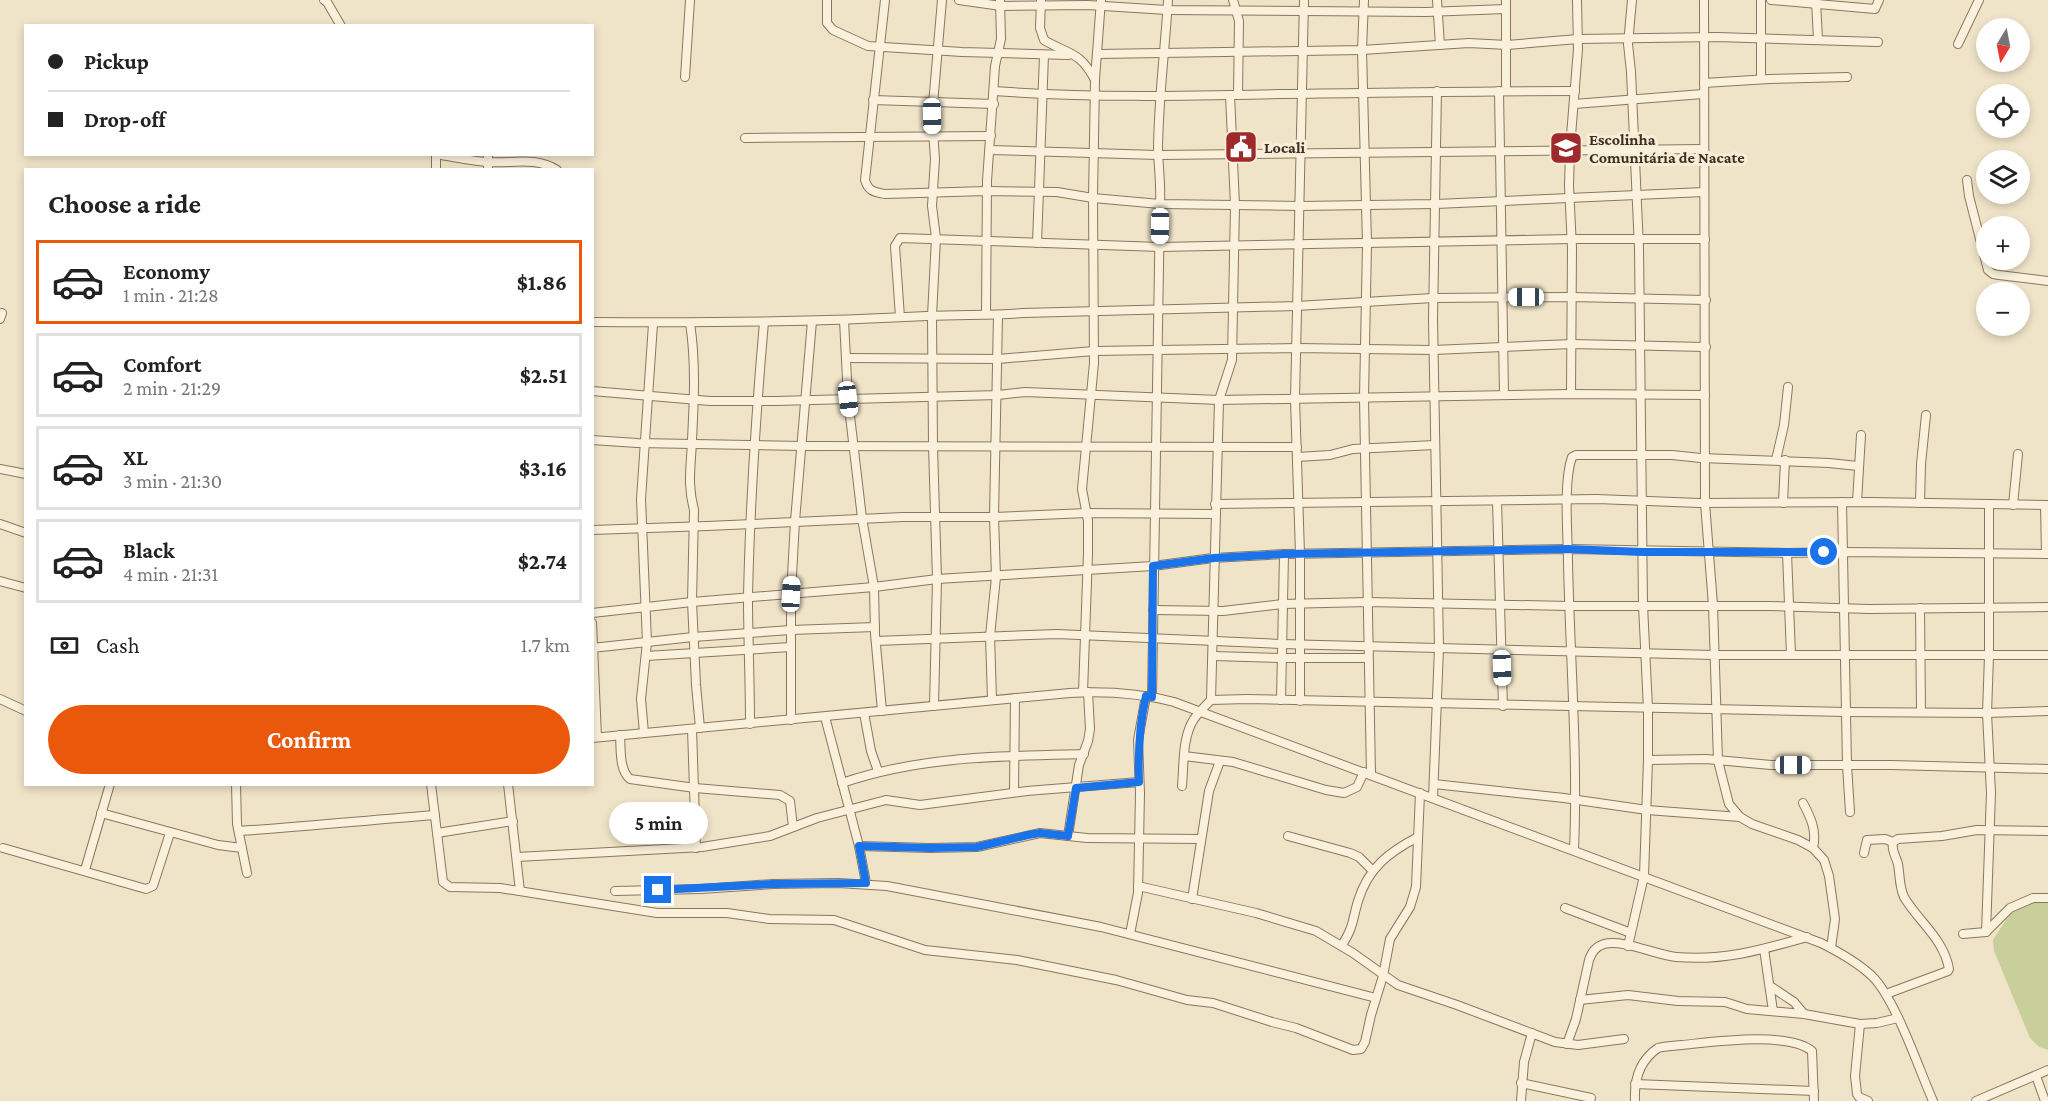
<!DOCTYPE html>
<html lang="en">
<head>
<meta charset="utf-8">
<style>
	:root { --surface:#fff; --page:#f6f6f6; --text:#222; --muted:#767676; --line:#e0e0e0; --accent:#ea580c }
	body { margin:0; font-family:"Crimson Pro",serif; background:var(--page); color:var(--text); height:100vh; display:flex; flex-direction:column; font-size:22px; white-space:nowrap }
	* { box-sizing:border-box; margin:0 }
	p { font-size:20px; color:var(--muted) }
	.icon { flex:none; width:33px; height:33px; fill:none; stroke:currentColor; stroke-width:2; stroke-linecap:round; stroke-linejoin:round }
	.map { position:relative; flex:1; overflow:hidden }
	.sheet { position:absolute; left:24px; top:168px; width:570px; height:618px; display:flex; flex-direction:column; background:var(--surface); border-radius:0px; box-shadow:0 3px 9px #0003 }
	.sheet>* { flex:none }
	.top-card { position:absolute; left:24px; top:24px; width:570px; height:132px; border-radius:0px; box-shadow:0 3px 9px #0003; display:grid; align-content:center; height:132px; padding:0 24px; background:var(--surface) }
	.needle { width:39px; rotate:190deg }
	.buttons { position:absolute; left:1976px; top:18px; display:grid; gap:12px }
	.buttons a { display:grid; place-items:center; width:54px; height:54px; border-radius:50%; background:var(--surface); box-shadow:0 3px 9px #0003; font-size:30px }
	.end { position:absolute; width:27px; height:27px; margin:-14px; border:8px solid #1a73e8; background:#fff; box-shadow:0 0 0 3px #fff }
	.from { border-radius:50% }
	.bubble { position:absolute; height:42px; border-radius:21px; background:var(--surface); box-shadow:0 3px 9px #0003; font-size:20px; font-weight:700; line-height:42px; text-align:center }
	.car { position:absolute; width:18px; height:36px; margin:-18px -9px; border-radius:8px; box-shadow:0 0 4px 2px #0007; background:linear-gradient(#fff 24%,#345 0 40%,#fff 0 76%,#345 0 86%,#fff 0) }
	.top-card b { display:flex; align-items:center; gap:21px; height:57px; font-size:22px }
	.top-card b+b { border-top:2px solid var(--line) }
	.top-card i { width:15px; height:15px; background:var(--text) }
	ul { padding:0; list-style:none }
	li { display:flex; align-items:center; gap:18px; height:84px; margin:0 12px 9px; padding:0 12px; border:3px solid var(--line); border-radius:0px }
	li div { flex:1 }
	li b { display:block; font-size:22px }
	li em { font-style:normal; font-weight:700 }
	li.on { border-color:var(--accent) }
	li>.icon { width:54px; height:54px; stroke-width:1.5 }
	h2 { padding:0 24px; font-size:27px; line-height:72px }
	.pay { display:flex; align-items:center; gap:15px; height:66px; padding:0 24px; font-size:22px }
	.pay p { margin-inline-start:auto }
	.primary-button { display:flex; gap:12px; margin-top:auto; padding:12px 24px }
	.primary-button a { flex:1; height:69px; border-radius:36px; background:var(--accent); color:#fff; font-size:24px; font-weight:700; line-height:69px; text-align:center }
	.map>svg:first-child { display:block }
</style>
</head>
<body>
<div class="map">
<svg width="2048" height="1101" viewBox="0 0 2048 1101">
	<rect width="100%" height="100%" fill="#f0e4c8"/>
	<!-- green -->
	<path fill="#c9cf9b" d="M2032 902H2048V1050L2039 1047 2030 1038 1994 951 1993 940 2007 918 2017 908Z"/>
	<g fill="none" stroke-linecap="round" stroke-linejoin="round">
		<defs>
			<g id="minor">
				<path d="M324 0 327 2 341 26"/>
				<path d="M827 0V23L833 30 868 46 962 52 1068 55"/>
				<path d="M885 0 865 180C868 191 874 192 885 194L987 191 1057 192 1093 198 1094 363 1082 489 1088 521V553L1083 692"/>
				<path d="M959 0 1001 6 1088 5 1167 10 1426 12 1506 9"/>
				<path d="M1041 0 1040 28 1044 40C1069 55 1080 51 1095 80L1093 198 1160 204 1152 697"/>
				<path d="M1168 0C1165 51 1158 102 1158 153 1159 170 1161 187 1160 204L1301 206 1436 204 1704 192"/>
				<path d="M1233 0 1239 21 1238 95"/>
				<path d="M1364 0 1362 50 1367 244 1364 398 1371 775"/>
				<path d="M1437 0 1440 45"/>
				<path d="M1704 0 1705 503 1713 605 1718 761 1729 804 1740 817 1752 824 1798 840 1813 848 1824 860 1829 876 1835 919 1831 948"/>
				<path d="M1761 0V79"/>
				<path d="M1771 0 1875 9 1879 0"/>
				<path d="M1816 1 1818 40"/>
				<path d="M1958 44 1979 0"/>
				<path d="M1098 54 1362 50 1469 43 1507 45 1578 39 1717 37 1878 42"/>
				<path d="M685 77 690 0"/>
				<path d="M1095 79 1101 0"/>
				<path d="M1704 83 1769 79 1847 77"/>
				<path d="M994 91C1089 98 1185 96 1280 94 1378 93 1477 91 1575 91"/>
				<path d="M1499 91 1504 395"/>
				<path d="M1506 91V0"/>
				<path d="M873 100 994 104"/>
				<path d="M1574 104 1703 94"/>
				<path d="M745 138 991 136"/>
				<path d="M990 150 1158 155 1703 149"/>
				<path d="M436 154C453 157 471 161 488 162 511 164 535 156 557 170"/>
				<path d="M436 154V170"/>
				<path d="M488 154V170"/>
				<path d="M1967 180 1969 196 1988 270 1993 274 1999 275 2048 281"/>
				<path d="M1037 243 1044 55"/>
				<path d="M986 314 987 181 995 66 1001 39 1000 0"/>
				<path d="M900 317 895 246 900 238 1160 247 1571 239H1705"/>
				<path d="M0 319 2 313"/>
				<path d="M844 320 848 399 862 518 874 587 875 634 882 711"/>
				<path d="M592 322C704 323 815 322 927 316 959 314 991 316 1023 313L1296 306 1433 298 1572 297 1706 300"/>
				<path d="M690 323C696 362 694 401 692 440 691 468 687 483 694 510L692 602 696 685 700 728"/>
				<path d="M846 358 998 359 1094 351 1158 350 1297 348 1433 350 1572 344 1706 347"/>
				<path d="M592 391 710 401H776L998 395 1025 392 1219 400 1571 394 1705 395"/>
				<path d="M1571 394 1572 248 1569 186 1570 148 1578 49 1577 0"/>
				<path d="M592 440 637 443 803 446 1297 447"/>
				<path d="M1297 457 1330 455 1353 449 1435 445"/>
				<path d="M1776 460 1784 425 1788 387"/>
				<path d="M0 469 26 474"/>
				<path d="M1497 501 1503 706"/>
				<path d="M1842 502 1847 765 1850 812"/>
				<path d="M1857 502 1861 435"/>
				<path d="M1783 503 1785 460"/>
				<path d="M1920 503 1921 464 1926 415"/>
				<path d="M1215 504 1597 499 1699 503 1870 502 2048 505"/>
				<path d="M2013 505 2018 454"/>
				<path d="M2045 505 2046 554"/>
				<path d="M0 524 26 533"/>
				<path d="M592 530 707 526 903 517H994L1087 513 1215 514"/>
				<path d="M1787 553 1791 655"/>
				<path d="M0 581 26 588"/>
				<path d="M1920 608 1921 712"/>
				<path d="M1153 610 1223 611 1282 604 1368 602 1569 606H1768L1869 609 2048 607"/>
				<path d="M592 613 692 602 874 587 937 579 1153 566 1213 558 1284 554 1568 549 1787 553 1843 552 2048 554"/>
				<path d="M592 623 597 737"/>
				<path d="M876 641 1057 634 1281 644 1714 655H2048"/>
				<path d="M592 648 693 637 791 630 875 627"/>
				<path d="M646 656 791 647"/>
				<path d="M1213 656 1281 658H1368"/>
				<path d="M0 699 26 711"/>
				<path d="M992 699 990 636 996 577 994 517 998 315"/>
				<path d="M1211 700 1247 699 1846 712 1987 713 2048 711"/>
				<path d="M1281 700 1284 554"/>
				<path d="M1300 701V554L1295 399 1304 0"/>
				<path d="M934 706 937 579 933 446 932 316 936 238 932 206 935 159 932 116 942 0"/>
				<path d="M864 713 871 751 878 771"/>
				<path d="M825 717 859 846 866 883"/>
				<path d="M791 720V594L795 521 812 321"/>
				<path d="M750 724C750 681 748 638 748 596 750 504 756 413 764 322"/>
				<path d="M692 729 696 848"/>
				<path d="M644 733 641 699 647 642 641 499 653 324"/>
				<path d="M620 735C621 749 619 770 630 779L695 788 780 795 790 801 793 827"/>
				<path d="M592 738 1070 693C1106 691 1139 693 1174 702L1821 943C1839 952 1857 962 1872 976 1896 1000 1918 1067 1933 1101"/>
				<path d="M1184 756 1233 762 1326 790 1344 793 1357 787 1364 772"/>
				<path d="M1648 760 1706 759 1771 765H1891L2048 769"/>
				<path d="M842 783C920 756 1002 756 1084 754"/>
				<path d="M236 784 237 824 247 873"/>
				<path d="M431 784 443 882 450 887 500 888 657 913H727L769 919 834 920 925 950 1017 960 1116 980 1187 1000 1213 1003 1272 1022 1296 1028 1353 1050 1361 1049 1365 1042 1371 1015 1383 976 1390 939 1410 907 1416 887 1420 793"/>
				<path d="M508 784 520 891"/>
				<path d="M1434 784 1564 798 1647 810 1740 817"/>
				<path d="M1182 786C1184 765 1182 737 1194 719 1199 712 1205 706 1211 700L1219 400 1232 360 1235 205 1230 95"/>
				<path d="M1014 792 1015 698"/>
				<path d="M1433 798 1439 648 1433 319 1437 91"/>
				<path d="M1803 803C1811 818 1817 831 1813 848"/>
				<path d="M101 813 218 845 242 848"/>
				<path d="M239 831C304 827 369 820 435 815"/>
				<path d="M437 833 513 821"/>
				<path d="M1068 836 1079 765 1088 741 1090 729 1088 692"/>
				<path d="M1288 836 1350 853 1359 857 1373 871"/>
				<path d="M859 846 930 848 977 847 1040 833 1087 838 1200 839"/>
				<path d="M3 848 146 889 153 886 170 833"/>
				<path d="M1574 850C1578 754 1570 658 1568 562 1568 535 1563 482 1572 457L1576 455H1672L1701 458 1829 463 1858 466"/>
				<path d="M1864 853 1867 840 1885 839 1893 842 1898 839 1942 836 1977 830 2048 831"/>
				<path d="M517 857 702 847 770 836 817 818 886 800 920 805 1027 791 1139 782"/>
				<path d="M85 870 110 784"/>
				<path d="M1138 886 1256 913 1316 931 1353 953 1398 985 1457 1005 1555 1042 1578 1045 1624 1039"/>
				<path d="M615 891 701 889 773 884 838 883 887 886 1101 927 1376 998"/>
				<path d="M1192 899 1209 791 1220 761"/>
				<path d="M1565 908 1631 933"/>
				<path d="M1986 932 1991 793 1987 713 1989 656V504"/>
				<path d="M1130 934 1138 893 1140 793 1138 740 1146 696"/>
				<path d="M1963 934 1986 932 2010 908 2033 898H2048"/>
				<path d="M1342 945C1354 926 1352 921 1358 901 1368 868 1389 852 1418 837"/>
				<path d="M1628 946 1644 876 1648 760V709L1643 605 1639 248 1631 72 1628 44 1632 0"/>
				<path d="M1764 949 1773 1011"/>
				<path d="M1770 986 1794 1002 1804 1014"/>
				<path d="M1886 994 1948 971 1949 969C1944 939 1918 921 1904 897 1899 886 1900 875 1898 864 1896 856 1891 851 1893 842"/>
				<path d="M1580 1000 1628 995 1678 1001 1725 1002 1747 1009 1804 1014 1860 1024 1877 1023 1898 1018"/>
				<path d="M1860 1024 1855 1076 1857 1094 1859 1097 1868 1101"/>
				<path d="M1567 1044 1576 1019 1589 960C1592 952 1595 947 1604 944 1623 939 1656 955 1676 957 1724 961 1761 950 1807 937"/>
				<path d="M2036 1076 2045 1101"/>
				<path d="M1521 1083 1591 1098"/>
				<path d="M1635 1084 1814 1091"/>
				<path d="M1521 1101 1524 1062 1532 1033"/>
				<path d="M1635 1101C1634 1080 1640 1060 1658 1048 1666 1046 1674 1046 1682 1045 1712 1042 1788 1031 1812 1051L1814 1101"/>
				<path d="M1976 1101 2048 1070"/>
			</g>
		</defs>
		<!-- minor casing -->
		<use href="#minor" stroke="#8d765c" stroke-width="10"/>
		<!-- minor -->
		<use href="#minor" stroke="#faf1dc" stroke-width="8"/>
	</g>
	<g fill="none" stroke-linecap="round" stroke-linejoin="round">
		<!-- route -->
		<path stroke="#1a73e8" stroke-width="8" d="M658 890 773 884 866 883 859 846 930 848 977 847 1028 835 1040 833 1068 836 1076 788 1139 782C1138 752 1139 725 1146 696L1152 697 1153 566 1214 558 1284 554 1568 549 1643 552H1824"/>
	</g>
	<!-- icons -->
	<defs>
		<symbol id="civic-square" viewBox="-11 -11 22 22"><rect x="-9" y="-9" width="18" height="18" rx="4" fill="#9e2a2b" stroke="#f7eed8"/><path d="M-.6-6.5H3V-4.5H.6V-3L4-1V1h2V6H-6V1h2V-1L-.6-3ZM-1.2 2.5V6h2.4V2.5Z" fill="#fff"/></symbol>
		<symbol id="school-square" viewBox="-11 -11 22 22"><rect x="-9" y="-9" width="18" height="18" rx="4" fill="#9e2a2b" stroke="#f7eed8"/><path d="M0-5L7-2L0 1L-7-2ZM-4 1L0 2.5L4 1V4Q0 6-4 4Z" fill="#fff"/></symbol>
	</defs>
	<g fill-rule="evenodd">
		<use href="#civic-square" x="1222" y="128" width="38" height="38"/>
		<use href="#school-square" x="1547" y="129" width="38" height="38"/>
	</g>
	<g text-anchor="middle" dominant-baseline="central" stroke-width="6" stroke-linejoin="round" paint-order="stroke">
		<!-- poi labels -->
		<g font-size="16" font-weight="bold" fill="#3d2e20" stroke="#f7eed8" text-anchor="start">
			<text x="1589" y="139">Escolinha<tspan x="1589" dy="18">Comunitária de Nacate</tspan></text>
			<text x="1264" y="147">Locali</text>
		</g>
	</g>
</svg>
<div class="buttons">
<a><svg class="needle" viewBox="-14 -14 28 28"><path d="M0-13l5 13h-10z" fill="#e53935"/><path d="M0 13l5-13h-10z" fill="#767676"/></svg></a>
<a><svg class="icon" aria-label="locate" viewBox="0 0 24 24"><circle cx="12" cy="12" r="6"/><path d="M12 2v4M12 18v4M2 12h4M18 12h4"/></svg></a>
<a><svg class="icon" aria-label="layers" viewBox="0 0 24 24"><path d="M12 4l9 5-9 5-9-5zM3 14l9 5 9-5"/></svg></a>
<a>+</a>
<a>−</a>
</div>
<i class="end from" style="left:1824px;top:552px"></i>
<i class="end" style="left:658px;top:890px"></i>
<div class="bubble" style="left:609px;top:802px;width:99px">5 min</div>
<i class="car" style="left:932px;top:116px;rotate:179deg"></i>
<i class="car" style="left:1160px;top:226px;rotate:181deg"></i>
<i class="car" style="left:1526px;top:297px;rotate:270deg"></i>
<i class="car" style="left:848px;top:399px;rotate:173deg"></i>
<i class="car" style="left:791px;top:594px;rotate:3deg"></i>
<i class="car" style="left:1502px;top:668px;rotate:178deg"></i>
<i class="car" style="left:1793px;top:765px;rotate:90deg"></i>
<div class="top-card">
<b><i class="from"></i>Pickup</b>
<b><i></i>Drop-off</b>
</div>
<section class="sheet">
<h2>Choose a ride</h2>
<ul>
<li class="on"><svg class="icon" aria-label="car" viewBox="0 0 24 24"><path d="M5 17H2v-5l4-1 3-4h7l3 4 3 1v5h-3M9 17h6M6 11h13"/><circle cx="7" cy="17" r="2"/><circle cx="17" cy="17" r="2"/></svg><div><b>Economy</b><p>1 min · 21:28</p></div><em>$1.86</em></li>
<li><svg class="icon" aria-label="car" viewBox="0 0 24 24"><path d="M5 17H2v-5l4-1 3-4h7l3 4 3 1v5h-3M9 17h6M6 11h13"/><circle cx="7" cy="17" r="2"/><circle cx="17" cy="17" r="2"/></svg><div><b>Comfort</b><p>2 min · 21:29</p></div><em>$2.51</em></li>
<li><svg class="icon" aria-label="car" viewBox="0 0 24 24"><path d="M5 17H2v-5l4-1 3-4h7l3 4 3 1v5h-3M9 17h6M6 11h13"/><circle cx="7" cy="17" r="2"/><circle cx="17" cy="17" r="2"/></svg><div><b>XL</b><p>3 min · 21:30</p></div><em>$3.16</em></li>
<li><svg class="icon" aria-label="car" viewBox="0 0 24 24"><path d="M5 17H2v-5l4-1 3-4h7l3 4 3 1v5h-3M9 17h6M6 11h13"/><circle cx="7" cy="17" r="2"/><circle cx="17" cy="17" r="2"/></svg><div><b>Black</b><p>4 min · 21:31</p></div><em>$2.74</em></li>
</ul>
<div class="pay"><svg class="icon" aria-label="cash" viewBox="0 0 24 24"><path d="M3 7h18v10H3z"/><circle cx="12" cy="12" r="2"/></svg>Cash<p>1.7 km</p></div>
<div class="primary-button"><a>Confirm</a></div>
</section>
</div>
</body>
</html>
